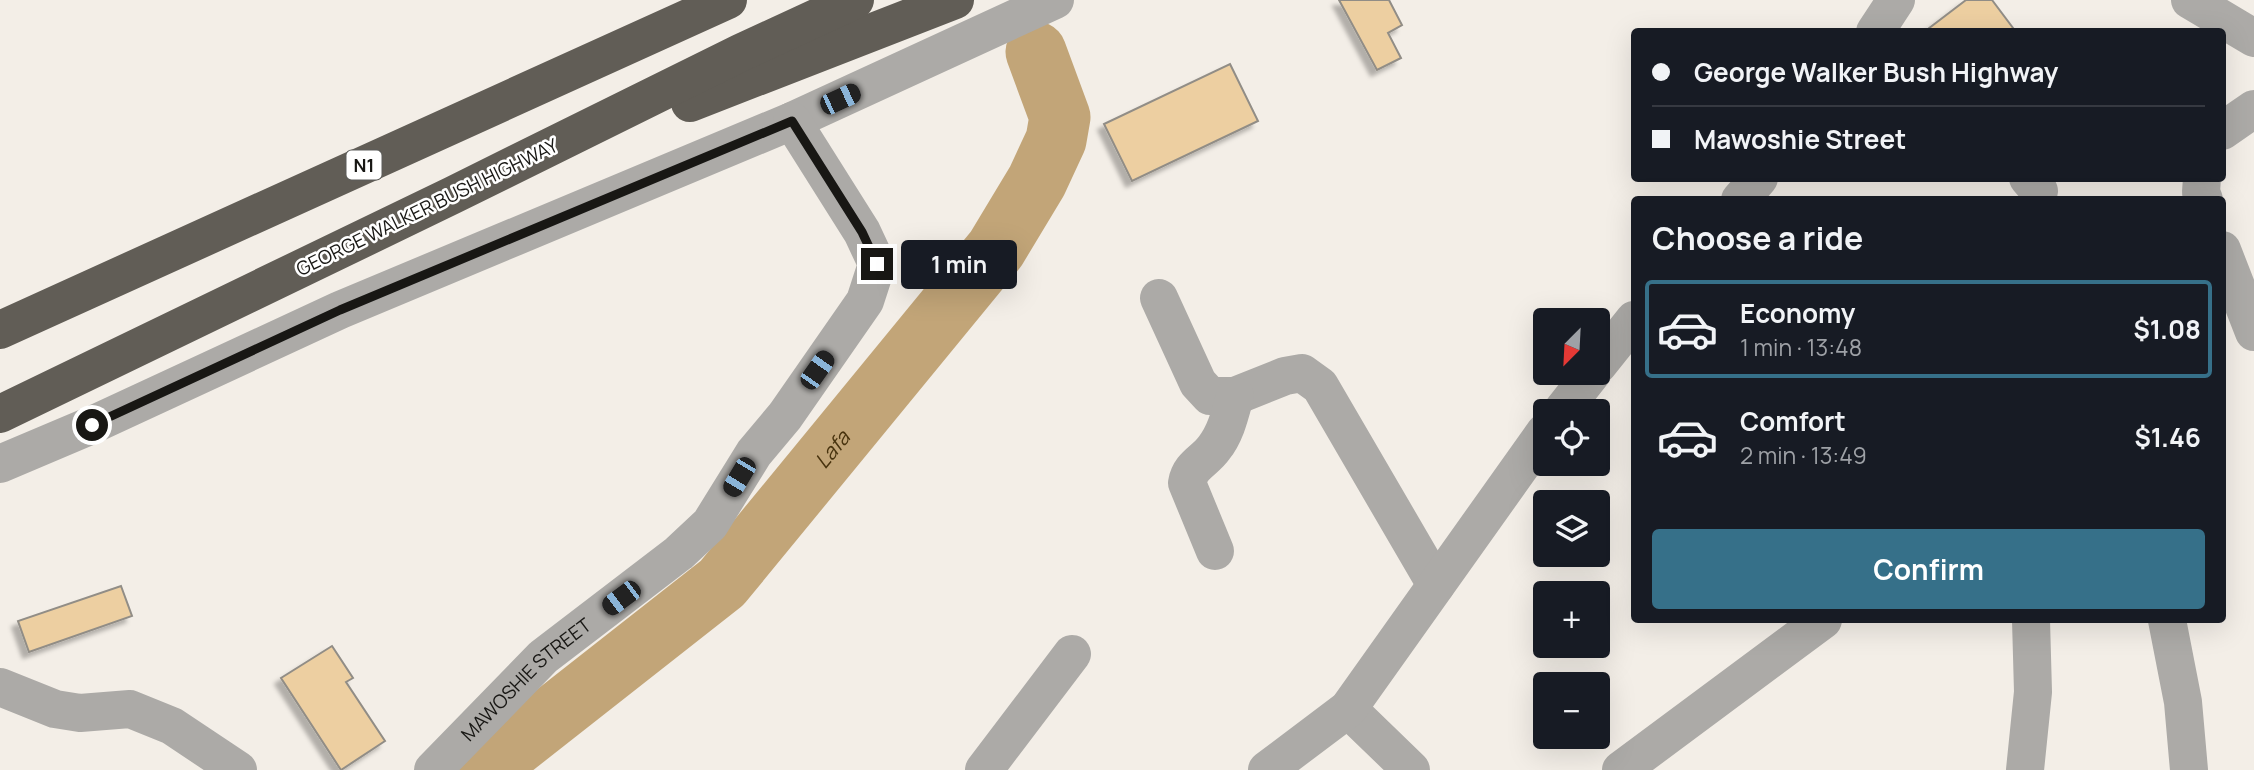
<!DOCTYPE html>
<html lang="en">
<head>
<meta charset="utf-8">
<style>
	:root { --surface:#171b24; --page:#242831; --text:#f1f3f6; --muted:#9ea1a6; --line:#363941; --accent:#367089 }
	body { margin:0; font-family:Manrope,sans-serif; background:var(--page); color:var(--text); height:100vh; display:flex; flex-direction:column; font-size:26px; white-space:nowrap }
	* { box-sizing:border-box; margin:0 }
	p { font-size:23px; color:var(--muted) }
	.icon { flex:none; width:38px; height:38px; fill:none; stroke:currentColor; stroke-width:2; stroke-linecap:round; stroke-linejoin:round }
	.map { position:relative; flex:1; overflow:hidden }
	.side { position:absolute; left:1631px; top:196px; width:595px; height:427px; display:flex; flex-direction:column; background:var(--surface); border-radius:7px; box-shadow:0 7px 28px #0002 }
	.side>* { flex:none }
	.banner { position:absolute; left:1631px; top:28px; width:595px; height:154px; border-radius:7px; box-shadow:0 7px 28px #0002; display:grid; align-content:center; height:154px; padding:0 21px; background:var(--surface) }
	.needle { width:46px; rotate:204deg }
	.tools { position:absolute; left:1533px; top:308px; display:grid; gap:14px }
	.tools a { display:grid; place-items:center; width:77px; height:77px; border-radius:7px; background:var(--surface); box-shadow:0 7px 28px #0002; font-size:35px }
	.end { position:absolute; width:32px; height:32px; margin:-16px; border:9px solid #181714; background:#fff; box-shadow:0 0 0 4px #fff }
	.from { border-radius:50% }
	.bubble { position:absolute; height:49px; border-radius:7px; background:var(--surface); box-shadow:0 7px 28px #0002; font-size:23px; font-weight:700; line-height:49px; text-align:center }
	.car { position:absolute; width:21px; height:42px; margin:-21px -10px; border-radius:9px; box-shadow:0 0 5px 2px #0007; background:linear-gradient(#222 24%,#8ab4d8 0 40%,#222 0 76%,#8ab4d8 0 86%,#222 0) }
	.banner b { display:flex; align-items:center; gap:24px; height:66px; font-size:26px }
	.banner b+b { border-top:2px solid var(--line) }
	.banner i { width:18px; height:18px; background:var(--text) }
	ul { padding:0; list-style:none }
	li { display:flex; align-items:center; gap:21px; height:98px; margin:0 14px 10px; padding:0 7px; border:4px solid transparent; border-radius:7px }
	li div { flex:1 }
	li b { display:block; font-size:26px }
	li em { font-style:normal; font-weight:700 }
	li.current { border-color:var(--accent) }
	li>.icon { width:63px; height:63px; stroke-width:1.5 }
	h2 { padding:0 21px; font-size:32px; line-height:84px }
	.action { display:flex; gap:14px; margin-top:auto; padding:14px 21px }
	.action a { flex:1; height:80px; border-radius:7px; background:var(--accent); color:#fff; font-size:28px; font-weight:700; line-height:80px; text-align:center }
	.map>svg:first-child { display:block }
</style>
</head>
<body>
<div class="map">
<svg width="2254" height="770" viewBox="0 0 2254 770">
	<defs>
		<filter id="shadow"><feDropShadow dx="-6" dy="6" stdDeviation="2" flood-color="#0004"/></filter>
	</defs>
	<rect width="100%" height="100%" fill="#f3eee7"/>
	<g fill="none" stroke-linecap="round" stroke-linejoin="round">
		<!-- river -->
		<path stroke="#c2a578" stroke-width="61" id="s1" d="M484 770 722 583 996 249 1037 181 1056 140 1060 117 1036 52"/>
	</g>
	<!-- building -->
	<g fill="#edcfa1" stroke="#918d86" stroke-width="2" filter="url(#shadow)">
		<path d="M1339 0H1389L1402 25 1388 33 1401 58 1377 70Z"/>
		<path d="M1966 0H1992L2016 32H1924Z"/>
		<path d="M1230 64 1258 121 1132 181 1104 124Z"/>
		<path d="M121 586 132 616 29 652 18 621Z"/>
		<path d="M332 646 353 678 346 682 385 741 341 770 281 678Z"/>
	</g>
	<g fill="none" stroke-linecap="round" stroke-linejoin="round">
		<!-- minor -->
		<g stroke="#acaaa7" stroke-width="38">
			<path d="M2190 0 2254 38"/>
			<path d="M1875 32 1896 0"/>
			<path d="M2222 131 2254 109"/>
			<path d="M2028 178 2039 191"/>
			<path d="M2202 178 2201 192 2204 200"/>
			<path d="M1740 200 1759 178"/>
			<path d="M2222 250 2254 332"/>
			<path d="M1159 298 1198 383 1210 396H1235L1285 376 1302 373 1320 386 1436 585"/>
			<path d="M1598 365 1634 320"/>
			<path d="M1562 411 1592 373"/>
			<path d="M0 464 92 425 340 310 792 121 1055 0"/>
			<path d="M1215 551 1187 483C1190 465 1205 461 1214 448 1226 433 1230 414 1235 396"/>
			<path d="M2167 620 2183 702 2189 770"/>
			<path d="M0 687 55 709 80 713 130 709 172 726 238 770"/>
			<path d="M1348 709 1411 770"/>
			<path id="s2" d="M433 770 543 657 679 553 710 524 754 453 785 416 865 301 877 264 862 232 792 121"/>
			<path d="M984 770 1072 654"/>
			<path d="M1267 770 1348 709 1545 432"/>
			<path d="M1621 770 1823 620"/>
			<path d="M2025 770 2033 692 2031 620"/>
		</g>
		<!-- highway -->
		<g stroke="#615d56" stroke-width="38">
			<path d="M690 103 955 0"/>
			<path d="M0 330 728 0"/>
			<path d="M0 414 453 195 740 53 855 0"/>
		</g>
	</g>
	<g fill="none" stroke-linecap="round" stroke-linejoin="round">
		<!-- route -->
		<path stroke="#181714" stroke-width="9" d="M92 425 340 310 792 121 862 232 877 264"/>
	</g>
	<g text-anchor="middle" dominant-baseline="central" stroke-width="5" stroke-linejoin="round" paint-order="stroke">
		<!-- shield labels -->
		<rect fill="#fff" stroke="#5d5d5a" stroke-width="2" x="346.5" y="150.5" width="35" height="29" rx="5"/>
		<g font-size="18" font-weight="bold" fill="#181714">
			<text x="364" y="165">N1</text>
		</g>
		<!-- street labels -->
		<g font-size="19" fill="#181714" stroke="#fff">
			<text transform="translate(427 207) rotate(-26)">GEORGE WALKER BUSH HIGHWAY</text>
			<text stroke="none"><textPath href="#s2" startOffset="130">MAWOSHIE STREET</textPath></text>
		</g>
		<!-- water labels -->
		<g font-size="21" font-style="italic" fill="#48330e" stroke="#fff">
			<text stroke="none"><textPath href="#s1" startOffset="476">Lafa</textPath></text>
		</g>
	</g>
</svg>
<div class="tools">
<a><svg class="needle" viewBox="-14 -14 28 28"><path d="M0-13l5 13h-10z" fill="#e53935"/><path d="M0 13l5-13h-10z" fill="#9ea1a6"/></svg></a>
<a><svg class="icon" aria-label="locate" viewBox="0 0 24 24"><circle cx="12" cy="12" r="6"/><path d="M12 2v4M12 18v4M2 12h4M18 12h4"/></svg></a>
<a><svg class="icon" aria-label="layers" viewBox="0 0 24 24"><path d="M12 4l9 5-9 5-9-5zM3 14l9 5 9-5"/></svg></a>
<a>+</a>
<a>−</a>
</div>
<i class="end from" style="left:92px;top:425px"></i>
<i class="end" style="left:877px;top:264px"></i>
<div class="bubble" style="left:901px;top:240px;width:116px">1 min</div>
<i class="car" style="left:840px;top:99px;rotate:65deg"></i>
<i class="car" style="left:817px;top:370px;rotate:35deg"></i>
<i class="car" style="left:739px;top:477px;rotate:211deg"></i>
<i class="car" style="left:621px;top:598px;rotate:233deg"></i>
<div class="banner">
<b><i class="from"></i>George Walker Bush Highway</b>
<b><i></i>Mawoshie Street</b>
</div>
<section class="side">
<h2>Choose a ride</h2>
<ul>
<li class="current"><svg class="icon" aria-label="car" viewBox="0 0 24 24"><path d="M5 17H2v-5l4-1 3-4h7l3 4 3 1v5h-3M9 17h6M6 11h13"/><circle cx="7" cy="17" r="2"/><circle cx="17" cy="17" r="2"/></svg><div><b>Economy</b><p>1 min · 13:48</p></div><em>$1.08</em></li>
<li><svg class="icon" aria-label="car" viewBox="0 0 24 24"><path d="M5 17H2v-5l4-1 3-4h7l3 4 3 1v5h-3M9 17h6M6 11h13"/><circle cx="7" cy="17" r="2"/><circle cx="17" cy="17" r="2"/></svg><div><b>Comfort</b><p>2 min · 13:49</p></div><em>$1.46</em></li>
</ul>
<div class="action"><a>Confirm</a></div>
</section>
</div>
</body>
</html>
